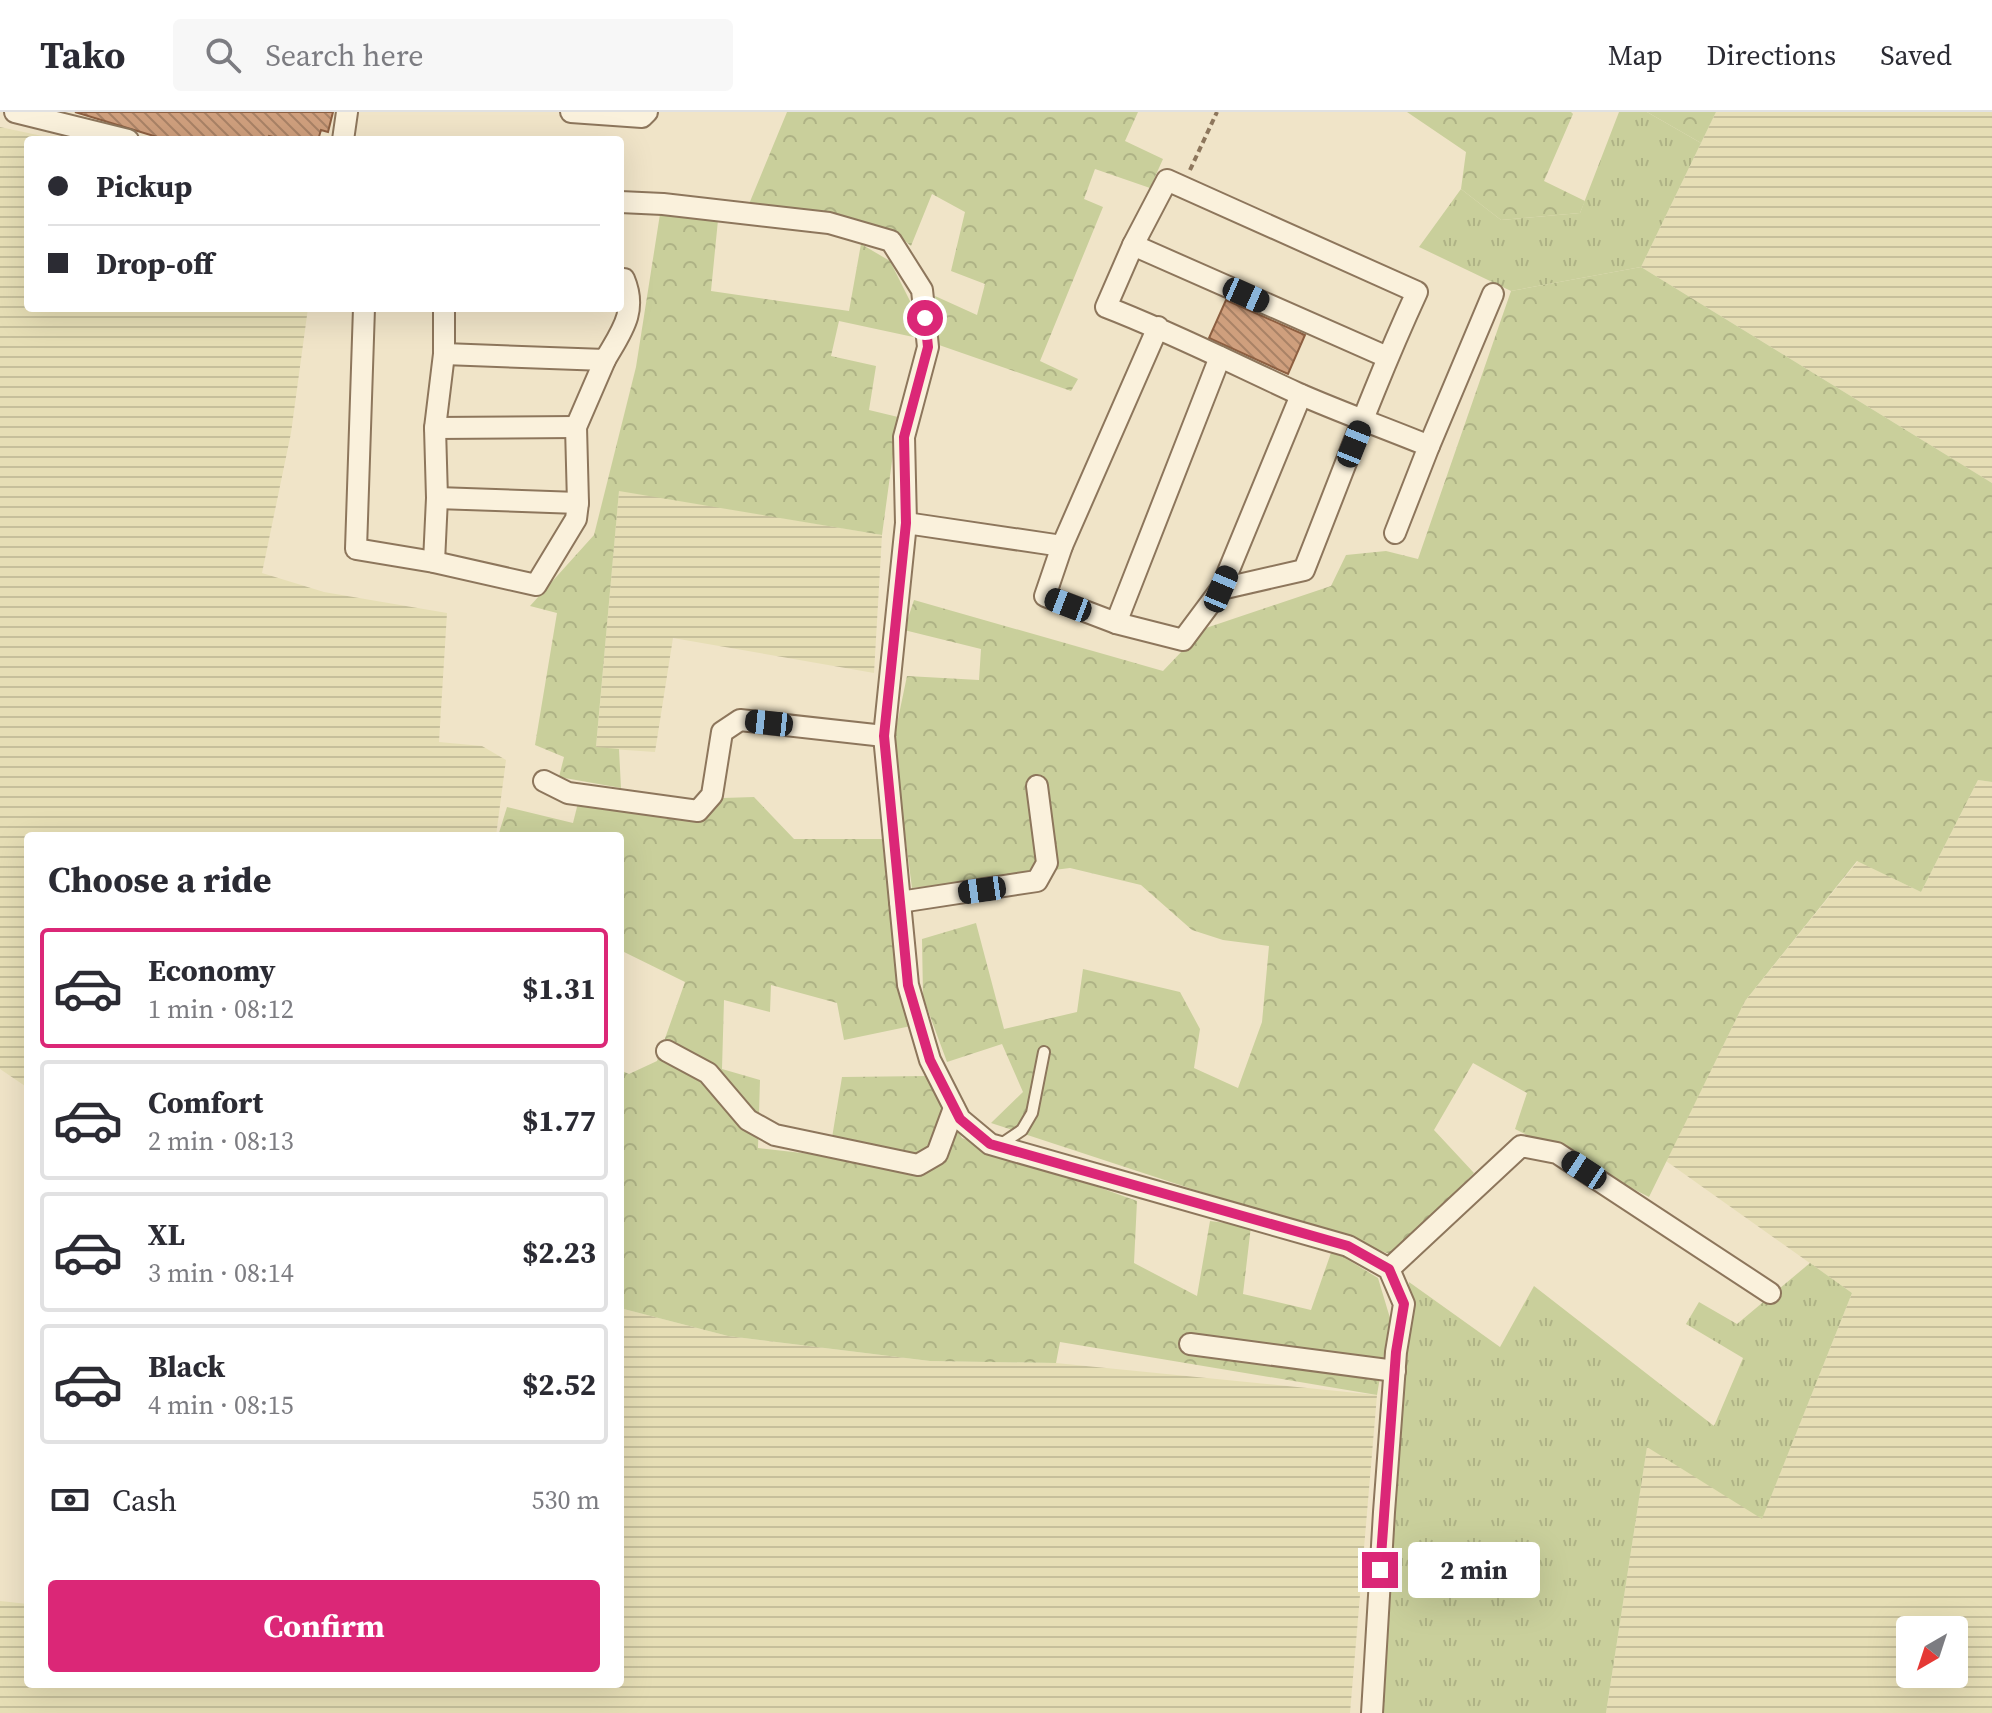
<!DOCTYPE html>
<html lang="en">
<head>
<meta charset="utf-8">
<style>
	:root { --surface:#fff; --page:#f7f7f7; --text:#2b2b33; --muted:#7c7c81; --line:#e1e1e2; --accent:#db2777 }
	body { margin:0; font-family:"Source Serif 4",serif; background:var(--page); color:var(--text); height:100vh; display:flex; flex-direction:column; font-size:30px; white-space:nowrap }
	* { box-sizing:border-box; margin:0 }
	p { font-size:26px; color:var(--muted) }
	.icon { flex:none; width:44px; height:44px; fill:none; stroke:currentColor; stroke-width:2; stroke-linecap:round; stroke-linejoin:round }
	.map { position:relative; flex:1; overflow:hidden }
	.sheet { position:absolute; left:24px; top:720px; width:600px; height:856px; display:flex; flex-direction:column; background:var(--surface); border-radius:8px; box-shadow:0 8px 32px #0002 }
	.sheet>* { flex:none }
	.top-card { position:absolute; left:24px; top:24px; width:600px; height:176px; border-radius:8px; box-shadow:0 8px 32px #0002; display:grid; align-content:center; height:176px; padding:0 24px; background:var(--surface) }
	.needle { width:52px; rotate:219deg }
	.controls { position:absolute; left:1896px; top:1504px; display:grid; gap:16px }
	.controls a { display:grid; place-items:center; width:72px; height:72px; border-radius:8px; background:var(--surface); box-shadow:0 8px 32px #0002; font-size:40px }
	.end { position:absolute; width:36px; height:36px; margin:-18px; border:10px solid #db2777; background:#fff; box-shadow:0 0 0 4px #fff }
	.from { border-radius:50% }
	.bubble { position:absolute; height:56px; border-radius:8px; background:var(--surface); box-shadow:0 8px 32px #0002; font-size:26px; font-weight:700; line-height:56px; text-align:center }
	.car { position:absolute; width:24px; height:48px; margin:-24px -12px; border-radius:10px; box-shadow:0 0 6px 2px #0007; background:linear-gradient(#222 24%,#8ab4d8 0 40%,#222 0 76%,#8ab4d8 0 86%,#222 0) }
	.top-card b { display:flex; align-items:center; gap:28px; height:76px; font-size:30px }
	.top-card b+b { border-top:2px solid var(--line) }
	.top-card i { width:20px; height:20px; background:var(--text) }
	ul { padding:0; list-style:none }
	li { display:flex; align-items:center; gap:24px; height:120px; margin:0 16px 12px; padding:0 8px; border:4px solid var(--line); border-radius:8px }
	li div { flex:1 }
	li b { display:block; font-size:30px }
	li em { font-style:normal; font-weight:700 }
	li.selected { border-color:var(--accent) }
	li>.icon { width:72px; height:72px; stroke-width:1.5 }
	h2 { padding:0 24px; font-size:36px; line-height:96px }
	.pay { display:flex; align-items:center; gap:20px; height:88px; padding:0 24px; font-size:30px }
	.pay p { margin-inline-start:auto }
	.action { display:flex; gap:16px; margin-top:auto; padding:16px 24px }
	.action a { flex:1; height:92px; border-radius:8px; background:var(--accent); color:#fff; font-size:32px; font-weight:700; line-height:92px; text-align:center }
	header { display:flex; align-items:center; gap:48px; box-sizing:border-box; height:112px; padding:0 40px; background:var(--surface); border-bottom:2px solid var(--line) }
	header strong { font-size:38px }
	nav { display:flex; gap:44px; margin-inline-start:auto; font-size:28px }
	.search { width:560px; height:72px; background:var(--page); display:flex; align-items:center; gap:20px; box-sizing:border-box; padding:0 28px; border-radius:8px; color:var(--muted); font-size:30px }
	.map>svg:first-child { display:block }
</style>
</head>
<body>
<header>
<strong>Tako</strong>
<div class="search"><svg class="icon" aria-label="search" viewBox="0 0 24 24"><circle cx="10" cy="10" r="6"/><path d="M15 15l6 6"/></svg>Search here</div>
<nav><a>Map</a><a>Directions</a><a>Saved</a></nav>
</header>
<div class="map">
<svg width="1992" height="1601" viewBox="0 0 1992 1601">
	<defs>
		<pattern id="farmland-rules" width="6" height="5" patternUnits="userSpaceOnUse" patternTransform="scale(2)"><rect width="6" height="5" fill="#e6deb5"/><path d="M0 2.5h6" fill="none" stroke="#c6bf9b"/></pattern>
		<pattern id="grass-tufts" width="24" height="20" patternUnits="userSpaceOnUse" patternTransform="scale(2)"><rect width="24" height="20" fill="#c9cf9b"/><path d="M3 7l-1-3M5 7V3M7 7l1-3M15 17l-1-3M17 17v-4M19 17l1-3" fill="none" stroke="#aeb285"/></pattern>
		<pattern id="forest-crowns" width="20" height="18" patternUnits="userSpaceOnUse" patternTransform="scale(2)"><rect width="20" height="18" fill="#c9cf9b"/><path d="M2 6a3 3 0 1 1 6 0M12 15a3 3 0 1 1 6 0" fill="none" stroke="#aeb285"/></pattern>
		<pattern id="building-back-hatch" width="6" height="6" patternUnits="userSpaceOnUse" patternTransform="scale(2)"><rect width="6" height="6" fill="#cf9f7d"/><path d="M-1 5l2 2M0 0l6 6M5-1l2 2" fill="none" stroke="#a98266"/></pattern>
	</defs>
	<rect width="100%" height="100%" fill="#f0e4c8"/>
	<!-- farmland -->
	<g fill="url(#farmland-rules)" fill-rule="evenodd">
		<path d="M1716 0H1992V371L1641 155Z"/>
		<path d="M0 15 61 28H28V196H308L291 321 262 461 324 480 447 501 439 630 482 634 506 648 496 724H28V976L0 957Z"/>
		<path d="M619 378 882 423 874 561 673 526 655 640 596 636Z"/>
		<path d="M1978 668 1992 670V1601H1606L1647 1334 1762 1406 1852 1181 1666 1049 1745 889 1858 749 1921 780ZM1910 1518H1954V1562H1910Z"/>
		<path d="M620 1196 728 1224 930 1249 1056 1251 1377 1283 1350 1601H0V1489L28 1492V1572H620Z"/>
	</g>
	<!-- grass -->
	<g fill="url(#grass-tufts)">
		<path d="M1619 0H1647L1701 31 1641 155 1511 179 1419 135 1461 77 1501 108 1580 101Z"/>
		<path d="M1810 1151 1852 1181 1762 1407 1647 1335 1606 1601H1379L1409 1170 1500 1235 1534 1174 1714 1314 1743 1246 1686 1212 1699 1190 1737 1212Z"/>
	</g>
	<!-- forest -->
	<g fill="url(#forest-crowns)">
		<path d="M787 0H1138L1125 29 1163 47 1150 76 1095 57 1084 87 1103 95 1040 249 1078 267 1071 279 939 233 935 184 977 203 985 172 951 159 965 100 932 82 911 134 890 117 749 92Z"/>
		<path d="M1407 0H1571L1573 2 1544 69 1585 89 1580 101 1501 108 1461 77 1466 40Z"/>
		<path d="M1647 0H1716L1701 31Z"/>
		<path d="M660 102 718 108 711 179 849 199 861 132 890 149 910 189 918 226 839 209 831 244 876 254 869 298 898 305 882 423 619 379 596 635 619 637 621 676 559 665 564 645 535 633 557 501 530 494 594 423 636 255Z"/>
		<path d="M1641 155 1992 371V670L1978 668 1921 780 1857 749 1745 889 1649 1085 1515 1017 1527 981 1473 951 1434 1018 1474 1061 1393 1143 991 1011 1023 980 1002 932 947 950 923 885 922 827 976 811 1004 917 1077 900 1083 857 1180 880 1200 917 1194 956 1238 976 1262 910 1269 834 1223 828 1192 818 1141 773 1070 756 912 776 893 631 907 564 979 568 981 537 904 518 914 488 1163 559 1203 517 1331 474 1346 443 1386 439 1418 447 1511 179Z"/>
		<path d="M754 685 794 727H882L896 853 911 914 844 928 837 891 771 873 770 900 724 888 722 957 760 968 758 1036 829 1044 842 965 927 964 962 1026 1137 1089 1134 1151 1197 1184 1210 1109 1251 1114 1243 1182 1311 1198 1332 1138 1378 1166 1390 1206 1377 1283 1060 1230 1056 1251 930 1249 728 1224 620 1196V958L629 962 657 949 685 870 620 838V724H498L507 695 573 711 579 687 707 702 723 686Z"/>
	</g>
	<!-- building -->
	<g fill="url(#building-back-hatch)" stroke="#8d5f41" stroke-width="2">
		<path d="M75 0H333L328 20 321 18 318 28H285L269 24 268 28H167Z"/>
		<path d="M1226 188 1305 223 1288 262 1209 226Z"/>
	</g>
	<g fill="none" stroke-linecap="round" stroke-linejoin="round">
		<defs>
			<path id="service" d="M1000 1033 1022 1018 1032 1001 1044 940"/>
			<g id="minor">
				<path d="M15 0 128 28"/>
				<path d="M571 0 642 5 647 0"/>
				<path d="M343 28 347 0"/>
				<path d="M620 90 663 92 829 111 891 129 922 178 928 235 904 325 906 411 884 624 908 873 930 948 960 1007 990 1032 1348 1134 1389 1157 1404 1192 1396 1240 1384 1400 1372 1601"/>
				<path d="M1133 133 1387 245"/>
				<path d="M364 196 356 437 434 450 536 473 576 407 578 391 576 315 605 248"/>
				<path d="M1158 215 1062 434 1045 484 1116 511 1183 528 1221 477 1304 458C1341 365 1375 271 1417 180L1167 68 1133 133 1106 195C1171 220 1234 252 1297 281 1340 300 1385 316 1429 334L1395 421"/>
				<path d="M444 242 605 248C621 220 638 200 624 167H620"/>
				<path d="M435 316 576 315"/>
				<path d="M1429 334 1493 182"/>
				<path d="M437 386 578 391"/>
				<path d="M906 411 1062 434"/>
				<path d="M434 450 437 386 435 316 444 242V196"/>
				<path d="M1221 477 1301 283"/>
				<path d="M1116 511 1220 245"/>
				<path d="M544 669 568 681 698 699 712 683 722 620 740 608 884 624"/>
				<path d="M900 790 1037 769 1047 751 1037 674"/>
				<path d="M667 939 708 961 748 1008 775 1023 918 1053 937 1042 954 996"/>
				<path d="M1389 1157 1521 1034 1557 1041 1770 1181"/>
				<path d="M1190 1232 1395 1259"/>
			</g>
		</defs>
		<!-- service casing -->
		<use href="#service" stroke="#8d765c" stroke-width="14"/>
		<!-- minor casing -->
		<use href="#minor" stroke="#8d765c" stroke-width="24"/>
		<!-- path -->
		<path stroke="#8d765c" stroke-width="4" stroke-dasharray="6 4" stroke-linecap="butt" d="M1190 58 1217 0"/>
		<!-- service -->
		<use href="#service" stroke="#faf1dc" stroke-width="10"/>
		<!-- minor -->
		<use href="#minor" stroke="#faf1dc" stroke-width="20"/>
	</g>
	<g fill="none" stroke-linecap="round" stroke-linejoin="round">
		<!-- route -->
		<path stroke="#db2777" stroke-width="10" d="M925 206 928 235 904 325 906 411 884 624 908 873 930 948 960 1007 990 1032 1348 1134 1389 1157 1404 1192 1396 1240 1380 1458"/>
	</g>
</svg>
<div class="controls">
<a><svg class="needle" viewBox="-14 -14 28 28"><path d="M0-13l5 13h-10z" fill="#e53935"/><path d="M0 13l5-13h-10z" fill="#7c7c81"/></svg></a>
</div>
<i class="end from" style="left:925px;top:206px"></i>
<i class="end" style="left:1380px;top:1458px"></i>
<div class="bubble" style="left:1408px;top:1430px;width:132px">2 min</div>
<i class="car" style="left:1246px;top:183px;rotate:114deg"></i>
<i class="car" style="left:1354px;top:332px;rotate:22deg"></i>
<i class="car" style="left:1221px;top:477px;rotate:23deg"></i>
<i class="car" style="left:1068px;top:493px;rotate:291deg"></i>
<i class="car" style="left:769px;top:611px;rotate:276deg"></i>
<i class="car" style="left:982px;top:778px;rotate:262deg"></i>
<i class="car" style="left:1584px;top:1058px;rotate:303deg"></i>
<div class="top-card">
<b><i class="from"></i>Pickup</b>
<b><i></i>Drop-off</b>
</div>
<section class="sheet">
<h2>Choose a ride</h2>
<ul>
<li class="selected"><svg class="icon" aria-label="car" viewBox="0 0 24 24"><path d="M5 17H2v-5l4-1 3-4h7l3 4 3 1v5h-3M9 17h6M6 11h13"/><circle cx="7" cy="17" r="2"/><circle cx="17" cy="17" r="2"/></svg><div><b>Economy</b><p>1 min · 08:12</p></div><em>$1.31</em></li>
<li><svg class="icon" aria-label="car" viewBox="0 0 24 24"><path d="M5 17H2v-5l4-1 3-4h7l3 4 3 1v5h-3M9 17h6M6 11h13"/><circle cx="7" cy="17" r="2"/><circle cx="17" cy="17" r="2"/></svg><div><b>Comfort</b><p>2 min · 08:13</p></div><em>$1.77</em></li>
<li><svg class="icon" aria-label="car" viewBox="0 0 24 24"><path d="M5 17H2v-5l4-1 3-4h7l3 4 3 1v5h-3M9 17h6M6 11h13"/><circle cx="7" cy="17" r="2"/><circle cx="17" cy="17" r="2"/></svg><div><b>XL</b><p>3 min · 08:14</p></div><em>$2.23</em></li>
<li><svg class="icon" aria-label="car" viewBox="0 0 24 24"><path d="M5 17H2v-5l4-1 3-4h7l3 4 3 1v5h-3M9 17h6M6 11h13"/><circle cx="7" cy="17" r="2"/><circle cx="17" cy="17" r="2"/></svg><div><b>Black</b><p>4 min · 08:15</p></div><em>$2.52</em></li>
</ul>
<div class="pay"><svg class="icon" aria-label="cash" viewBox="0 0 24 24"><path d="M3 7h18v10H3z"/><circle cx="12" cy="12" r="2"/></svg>Cash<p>530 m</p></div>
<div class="action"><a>Confirm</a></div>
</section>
</div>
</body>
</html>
